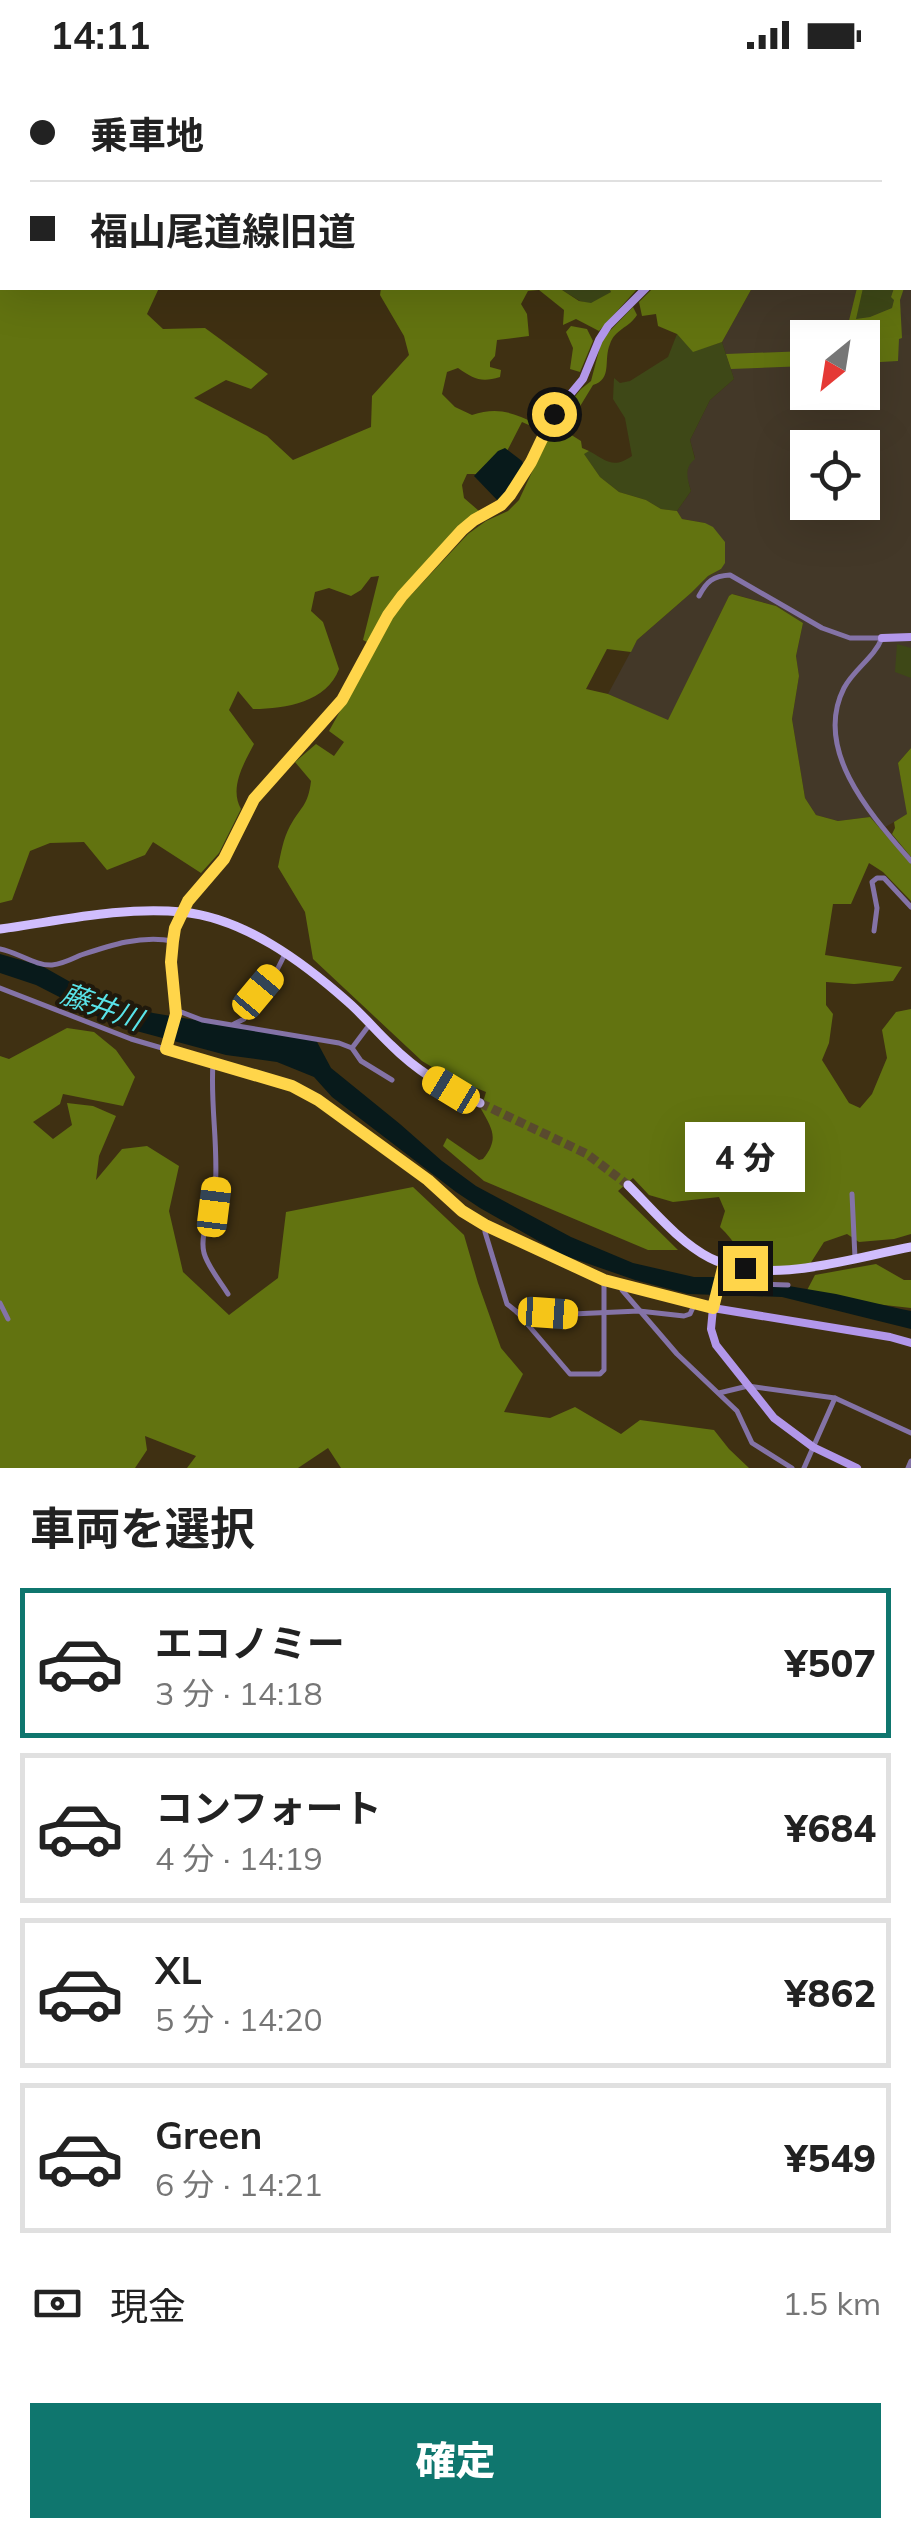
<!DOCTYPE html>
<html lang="ja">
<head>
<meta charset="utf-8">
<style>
	:root { --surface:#fff; --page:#f2f2f2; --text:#222; --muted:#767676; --line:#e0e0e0; --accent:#0f766e }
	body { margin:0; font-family:Mulish,"Noto Sans JP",sans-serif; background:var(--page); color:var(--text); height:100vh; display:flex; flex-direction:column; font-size:38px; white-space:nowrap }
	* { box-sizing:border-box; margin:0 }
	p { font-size:32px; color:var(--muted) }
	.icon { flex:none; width:55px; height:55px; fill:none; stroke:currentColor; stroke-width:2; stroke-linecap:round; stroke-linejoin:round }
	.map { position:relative; height:1398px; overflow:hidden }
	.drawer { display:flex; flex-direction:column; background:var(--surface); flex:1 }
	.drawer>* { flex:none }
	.guide { position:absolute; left:0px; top:0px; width:912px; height:220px; box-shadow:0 10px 40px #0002; display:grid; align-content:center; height:220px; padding:0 30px; background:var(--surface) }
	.needle { width:65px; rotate:210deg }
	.controls { position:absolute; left:790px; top:250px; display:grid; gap:20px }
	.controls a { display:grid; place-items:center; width:90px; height:90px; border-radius:0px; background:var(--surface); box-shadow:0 10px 40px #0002; font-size:50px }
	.end { position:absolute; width:45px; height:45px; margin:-22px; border:12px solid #ffd54a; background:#111; box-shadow:0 0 0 5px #111 }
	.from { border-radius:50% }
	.bubble { position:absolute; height:70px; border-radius:0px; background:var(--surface); box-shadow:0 10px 40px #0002; font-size:32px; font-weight:800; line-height:70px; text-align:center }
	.car { position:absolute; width:30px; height:60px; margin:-30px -15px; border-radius:12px; box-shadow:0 0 8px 2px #0007; background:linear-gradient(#f5c518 24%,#345 0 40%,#f5c518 0 76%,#345 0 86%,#f5c518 0) }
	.guide b { display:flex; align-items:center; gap:35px; height:95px; font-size:38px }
	.guide b+b { border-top:2px solid var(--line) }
	.guide i { width:25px; height:25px; background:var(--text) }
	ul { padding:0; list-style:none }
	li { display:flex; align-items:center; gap:30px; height:150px; margin:0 20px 15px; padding:0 10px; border:5px solid var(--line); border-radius:0px }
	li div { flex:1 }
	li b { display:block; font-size:38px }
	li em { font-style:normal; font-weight:800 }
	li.selected { border-color:var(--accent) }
	li>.icon { width:90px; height:90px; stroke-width:1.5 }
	h2 { padding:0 30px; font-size:45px; line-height:120px }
	.pay { display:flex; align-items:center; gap:25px; height:110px; padding:0 30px; font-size:38px }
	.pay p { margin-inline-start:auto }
	.primary-button { display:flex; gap:20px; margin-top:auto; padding:20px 30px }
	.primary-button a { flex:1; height:115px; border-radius:0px; background:var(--accent); color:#fff; font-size:40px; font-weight:800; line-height:115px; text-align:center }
	.status { display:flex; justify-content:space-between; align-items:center; height:70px; padding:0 50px; background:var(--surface); direction:ltr }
	.status svg { height:28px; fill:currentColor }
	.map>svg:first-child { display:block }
</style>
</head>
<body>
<div class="status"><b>14:11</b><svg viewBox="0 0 49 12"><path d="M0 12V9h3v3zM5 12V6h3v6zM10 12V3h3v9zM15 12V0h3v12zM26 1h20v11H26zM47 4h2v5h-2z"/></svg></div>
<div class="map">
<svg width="911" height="1398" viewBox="0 0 911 1398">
	<rect width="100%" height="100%" fill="#3f3012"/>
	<!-- industrial -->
	<path fill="#433828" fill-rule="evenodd" d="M543 0H911V678L898 693 908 744 880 760 870 747 838 751 816 745 805 728 792 649 799 606 796 586 803 553 776 536 733 524 729 526 668 651 608 624 637 570 691 523 708 506 721 499 705 453 682 449 677 441 691 421 686 405 689 394 695 388 690 370 710 330 734 309 722 272 752 218H910V2H544ZM808 268H862V322H808ZM808 378H862V432H808Z"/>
	<!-- green -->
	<g fill="#3e4817">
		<path d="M559 218H609L611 222 591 234 580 231Z"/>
		<path d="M863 218H894L891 226 894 229 892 238 870 247 855 249Z"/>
		<path d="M677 264 693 281 722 272 734 309 710 330 690 370 695 389C684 398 687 408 691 421L677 441 661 439 646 430 619 422 600 407 583 383 589 381C607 391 613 399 632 386L625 348 613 329 614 308 620 313 630 311 668 287Z"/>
		<path d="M897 574 911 578V608L895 602Z"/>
	</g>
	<!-- forest -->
	<g fill="#627310">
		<path d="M109 0H308L311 2H110Z"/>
		<path d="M2 184V218H159L147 244 163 259 205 258 268 304 251 319 226 310 194 328 267 366 293 390 371 357 372 326 409 285 404 266 380 225 381 218H559L579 231 591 233 611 222 609 218H638L599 261 576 249 563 255 564 240 539 220 528 221 521 234 527 244 529 266 497 270 495 286 490 292V297L501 300 500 307C481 313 474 309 458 298L447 302 442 324 455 337 472 345C496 337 514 342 536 354L540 351 544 352 538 359 522 352 504 387 485 395 476 404H467L462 415 464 428 479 441C435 479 397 521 369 573L363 570 379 506 371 507 361 520 351 526 329 518 315 522 311 541 323 552 339 599C327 632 285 639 253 639L238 621 229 640 254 674C244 693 229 718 241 739L219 783 201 803 153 772 145 785 107 800 84 772 50 773 30 781 12 830 0 833V186Z"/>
		<path d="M653 218H752L722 272 693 282 677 264 658 256 656 244 642 246 639 232Z"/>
		<path d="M857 218H863L856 249 870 247 892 238 894 230 891 227 894 218H904L900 230 902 268 899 269 898 291 863 293 862 268 845 267Z"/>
		<path d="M633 237 637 245C629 258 615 259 610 274 603 290 613 309 593 315L565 361 581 371 582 378 589 381 584 384 600 407 619 422 646 430 661 439 677 441 682 449 705 453 713 457 725 472V493L721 499 708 506 691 523 637 570 631 582 607 579 586 619 608 624 668 650 729 526 732 524 776 536 803 553 796 586 799 606 792 649 805 728 816 745 838 751 870 747 911 794V831L883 802 869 793 851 834H833L825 885 902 897 893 911 854 914 826 912V935L833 944 829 973 822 990 849 1033 860 1038 872 1024 887 988 882 960 896 942 911 939V1164L894 1169 859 1172 847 1164 824 1172 810 1194 756 1203C743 1188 735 1171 720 1157L725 1141 719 1127 673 1132 649 1125 633 1108 618 1121 678 1180H648L484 1111 443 1076 447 1068 479 1090 483 1089C499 1069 493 1060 481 1039L486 1022 447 1006 422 991 313 889 305 842 278 797C281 783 283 769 290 756 301 736 308 736 311 711L295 692 316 674 334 686 344 672 329 661 395 542 468 464 486 451 508 441 519 430 556 350 581 319 591 311 602 269Z"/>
		<path d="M571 256 587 259 593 271 580 302 570 299 573 278 566 262Z"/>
		<path d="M807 281V296L731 299 726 284Z"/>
		<path d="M911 678V787L892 764 895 758 894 752 907 744 898 693Z"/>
		<path d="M67 958 94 962 116 980 135 1007 123 1036 63 1024 60 1034 33 1052 53 1069 72 1055 67 1033 93 1036 116 1046 99 1086 96 1110 122 1079 147 1076 179 1096 169 1141 183 1202 229 1245 278 1208 286 1142 413 1117 464 1165 478 1213 501 1278 523 1304 504 1342 550 1348 575 1337 621 1364 640 1350 714 1360 729 1379 749 1398H341L328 1378 298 1398H187L196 1386 145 1366 147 1380 135 1398H0V986L9 989Z"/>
		<path d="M876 1194 904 1210H911V1238L804 1226 815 1205Z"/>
	</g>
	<!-- water -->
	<g fill="#081a1b">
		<path d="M505 378 522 391 524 396 513 415 498 431 474 406 498 381Z"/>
		<path d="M0 884 42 896 81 918 153 943 316 970 331 998 400 1054 442 1091 476 1116 571 1167 633 1193 694 1207H736L836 1224 901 1239 911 1241V1259L782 1227 688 1224 635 1210 563 1185 480 1138 456 1122 332 1027 314 1007 277 992 226 985 114 955 36 915 0 903Z"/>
	</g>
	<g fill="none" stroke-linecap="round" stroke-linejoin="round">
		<!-- primary-tunnel -->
		<path stroke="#594a2e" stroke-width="9" stroke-dasharray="9 4.5" stroke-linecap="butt" d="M480 1033 587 1084 628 1115"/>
		<!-- street -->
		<g stroke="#8473a7" stroke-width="5">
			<path d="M699 526C707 511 713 506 730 505L822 558 850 568H882C874 588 854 599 844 618 812 681 873 747 911 791"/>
			<path d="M874 861 877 838 872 812 877 808H884L911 837"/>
			<path d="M0 879C17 882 36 896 52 895 63 894 72 889 81 885 111 875 141 865 173 871"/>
			<path d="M0 918 131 969 292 1016 318 1030 353 1054 428 1110 462 1141 485 1155 604 1210 658 1222 713 1238"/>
			<path d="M176 940 202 950 339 973 352 978 361 991 392 1010"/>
			<path d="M234 954 244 949 257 923 277 900 285 884"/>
			<path d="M352 978 370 954"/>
			<path d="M213 993C210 1036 219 1078 215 1121 213 1141 199 1163 204 1183 208 1197 220 1211 228 1224"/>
			<path d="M852 1124 855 1188"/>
			<path d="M485 1155V1162L507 1234 517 1242 570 1304H600L604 1300V1210"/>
			<path d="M745 1199C747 1215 774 1215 788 1215"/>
			<path d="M621 1213 622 1220 677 1284 737 1341 752 1373 792 1398"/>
			<path d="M0 1233 8 1249"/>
			<path d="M517 1242 572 1244 639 1241 684 1246 690 1244 695 1233"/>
			<path d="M719 1323 748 1316 835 1328 911 1363"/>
			<path d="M804 1398 835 1328"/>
			<path d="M908 1398 911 1391"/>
		</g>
		<!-- secondary -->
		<g stroke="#b297ea" stroke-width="8">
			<path d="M813 0 814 2"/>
			<path d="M910 12H911"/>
			<path d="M882 568 911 567"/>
			<path d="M166 979 176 944 171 892 173 871 175 858 188 831 224 789 254 729 342 630 389 545 402 526 462 461 474 450 501 435 510 425 531 392 554 344 583 309 599 270 608 256 646 218"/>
			<path d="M724 1194 713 1238 711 1259 716 1275 774 1348 813 1377 857 1398"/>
			<path d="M713 1238 890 1267 911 1273"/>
		</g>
		<!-- primary -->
		<g stroke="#d0bdfd" stroke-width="9">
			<path d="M0 859C59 851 123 836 182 842 244 848 303 892 348 932 363 945 376 961 391 975 417 1001 446 1019 480 1033"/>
			<path d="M628 1115C653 1140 679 1172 710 1188 767 1217 852 1188 911 1177"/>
		</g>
	</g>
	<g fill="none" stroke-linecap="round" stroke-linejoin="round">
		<!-- route -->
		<path stroke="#ffd54a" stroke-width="12" d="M554 344 531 392 510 425 501 435 474 450 462 460 402 526 388 545 342 630 254 729 224 789 188 831 175 858 173 871 171 892 176 944 166 979 292 1016 318 1030 428 1110 462 1141 485 1155 604 1210 713 1238 724 1194 745 1198"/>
	</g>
	<g text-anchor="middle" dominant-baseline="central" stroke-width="8" stroke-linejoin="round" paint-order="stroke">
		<!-- water labels -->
		<g font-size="28" font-style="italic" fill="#59e3e8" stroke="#20190c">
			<text transform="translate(102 936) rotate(20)">藤井川</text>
		</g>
	</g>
</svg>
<div class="controls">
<a><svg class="needle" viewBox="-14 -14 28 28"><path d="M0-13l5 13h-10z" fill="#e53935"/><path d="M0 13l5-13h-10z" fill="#767676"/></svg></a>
<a><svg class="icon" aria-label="locate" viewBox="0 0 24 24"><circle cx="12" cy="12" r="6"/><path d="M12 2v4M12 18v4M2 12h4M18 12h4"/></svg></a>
</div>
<i class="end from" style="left:554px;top:344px"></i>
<i class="end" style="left:745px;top:1198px"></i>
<div class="bubble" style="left:685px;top:1052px;width:120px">4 分</div>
<i class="car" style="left:258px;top:922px;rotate:40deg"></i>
<i class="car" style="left:451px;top:1020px;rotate:301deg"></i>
<i class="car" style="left:214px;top:1137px;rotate:7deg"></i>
<i class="car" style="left:548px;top:1243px;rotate:94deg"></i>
<div class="guide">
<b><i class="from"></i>乗車地</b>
<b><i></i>福山尾道線旧道</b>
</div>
</div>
<section class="drawer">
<h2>車両を選択</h2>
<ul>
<li class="selected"><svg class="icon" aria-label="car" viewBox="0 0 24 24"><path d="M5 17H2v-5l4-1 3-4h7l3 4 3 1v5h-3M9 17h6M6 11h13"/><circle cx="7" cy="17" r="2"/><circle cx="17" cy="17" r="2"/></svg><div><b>エコノミー</b><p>3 分 · 14:18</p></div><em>¥507</em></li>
<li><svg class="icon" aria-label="car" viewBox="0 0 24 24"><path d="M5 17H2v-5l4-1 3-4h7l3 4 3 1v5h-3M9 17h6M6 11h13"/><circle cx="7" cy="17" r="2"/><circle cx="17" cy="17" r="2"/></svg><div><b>コンフォート</b><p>4 分 · 14:19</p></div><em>¥684</em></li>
<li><svg class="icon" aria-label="car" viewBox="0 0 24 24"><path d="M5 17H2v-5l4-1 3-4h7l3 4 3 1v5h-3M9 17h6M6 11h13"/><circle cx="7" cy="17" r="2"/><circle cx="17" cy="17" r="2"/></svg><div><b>XL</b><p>5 分 · 14:20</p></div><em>¥862</em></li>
<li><svg class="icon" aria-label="car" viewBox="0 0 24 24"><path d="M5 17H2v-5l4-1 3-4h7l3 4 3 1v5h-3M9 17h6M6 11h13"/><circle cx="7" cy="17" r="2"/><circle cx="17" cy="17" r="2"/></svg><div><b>Green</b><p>6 分 · 14:21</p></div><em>¥549</em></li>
</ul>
<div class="pay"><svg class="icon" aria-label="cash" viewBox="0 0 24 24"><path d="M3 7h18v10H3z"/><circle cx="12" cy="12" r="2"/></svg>現金<p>1.5 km</p></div>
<div class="primary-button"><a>確定</a></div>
</section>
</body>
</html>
